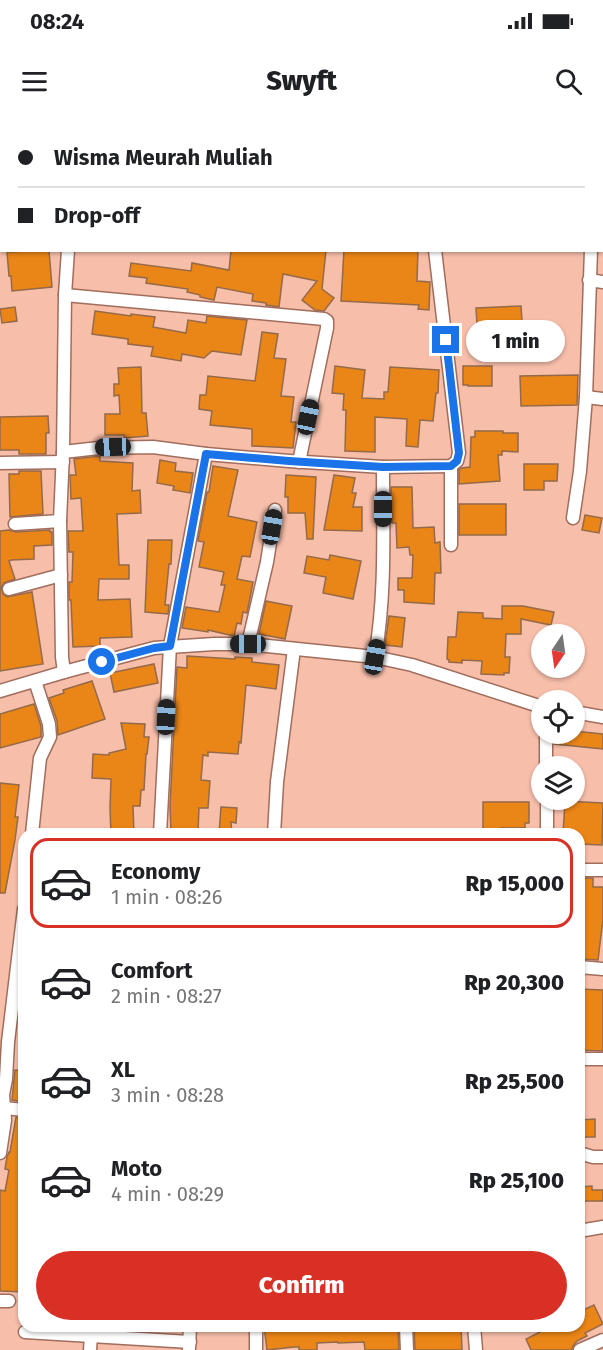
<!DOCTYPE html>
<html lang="en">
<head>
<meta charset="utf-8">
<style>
	:root { --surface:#fff; --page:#f6f6f6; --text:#202124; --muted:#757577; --line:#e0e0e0; --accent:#d93025 }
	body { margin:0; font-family:"Fira Sans",sans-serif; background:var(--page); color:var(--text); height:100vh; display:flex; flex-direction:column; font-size:22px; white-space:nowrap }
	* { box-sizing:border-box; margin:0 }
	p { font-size:20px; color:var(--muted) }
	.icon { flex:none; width:33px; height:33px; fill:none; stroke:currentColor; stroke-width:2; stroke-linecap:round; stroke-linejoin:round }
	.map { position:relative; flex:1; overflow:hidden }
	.drawer { position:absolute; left:18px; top:708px; width:567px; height:504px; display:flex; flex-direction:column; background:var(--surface); border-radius:18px; box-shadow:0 2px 4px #0004 }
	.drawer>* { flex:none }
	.banner { position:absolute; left:0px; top:0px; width:603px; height:132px; box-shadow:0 2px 4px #0004; display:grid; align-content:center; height:132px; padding:0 18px; background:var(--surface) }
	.needle { width:39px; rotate:193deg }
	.controls { position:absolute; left:531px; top:504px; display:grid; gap:12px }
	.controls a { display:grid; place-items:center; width:54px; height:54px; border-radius:50%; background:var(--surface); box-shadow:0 2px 4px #0004; font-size:30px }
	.end { position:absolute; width:27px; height:27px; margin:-14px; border:8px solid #1a73e8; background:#fff; box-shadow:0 0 0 3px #fff }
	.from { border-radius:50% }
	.bubble { position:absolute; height:42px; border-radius:21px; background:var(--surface); box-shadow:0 2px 4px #0004; font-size:20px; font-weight:800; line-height:42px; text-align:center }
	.car { position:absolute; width:18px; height:36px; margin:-18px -9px; border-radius:8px; box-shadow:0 0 4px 2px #0007; background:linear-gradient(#222 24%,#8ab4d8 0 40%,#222 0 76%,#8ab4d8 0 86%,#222 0) }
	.banner b { display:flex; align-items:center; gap:21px; height:57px; font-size:22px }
	.banner b+b { border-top:2px solid var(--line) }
	.banner i { width:15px; height:15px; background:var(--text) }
	ul { padding:10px 0 0; list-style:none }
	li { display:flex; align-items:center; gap:18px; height:90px; margin:0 12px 9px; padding:0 6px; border:3px solid transparent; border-radius:18px }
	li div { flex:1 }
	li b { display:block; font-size:22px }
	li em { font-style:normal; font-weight:800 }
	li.on { border-color:var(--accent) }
	li>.icon { width:54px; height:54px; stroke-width:1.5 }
	.button { display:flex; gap:12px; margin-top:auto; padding:12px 18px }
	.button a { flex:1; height:69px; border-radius:36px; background:var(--accent); color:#fff; font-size:24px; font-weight:800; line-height:69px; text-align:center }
	.status { display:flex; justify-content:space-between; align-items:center; height:42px; padding:0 30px; background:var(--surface); direction:ltr }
	.status svg { height:16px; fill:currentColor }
	header { display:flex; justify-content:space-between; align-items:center; height:78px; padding:0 18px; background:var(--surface); font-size:27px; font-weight:800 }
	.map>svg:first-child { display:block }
</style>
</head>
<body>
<div class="status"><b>08:24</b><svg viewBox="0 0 49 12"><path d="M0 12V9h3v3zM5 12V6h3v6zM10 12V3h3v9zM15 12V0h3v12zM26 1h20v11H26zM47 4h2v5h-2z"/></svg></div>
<header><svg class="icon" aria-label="menu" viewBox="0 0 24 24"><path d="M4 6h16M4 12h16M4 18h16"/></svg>Swyft<svg class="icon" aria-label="search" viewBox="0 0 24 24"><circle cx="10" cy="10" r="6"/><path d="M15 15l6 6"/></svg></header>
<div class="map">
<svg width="603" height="1230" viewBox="0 0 603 1230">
	<rect width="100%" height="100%" fill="#f7beaa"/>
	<!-- building -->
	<g fill="#ea8517" stroke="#946a49" stroke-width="1.5">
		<path d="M49 130 52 167 12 171 11 156H9L7 132Z"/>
		<path d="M231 130H326L322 169 334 178 324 191 315 190 302 180 317 161 283 154 279 187 266 185V183L252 181 253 174 217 167 214 180 200 177V175L187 172 188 169 146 163 147 158 129 156 131 143 191 151 192 143 229 150Z"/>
		<path d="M344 130H418L417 161 430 162 429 190 418 189 419 185 341 181Z"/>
		<path d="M521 186 523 217 478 220 476 188Z"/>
		<path d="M15 187 17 201 2 203 0 189Z"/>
		<path d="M95 191 131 196V194L155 197 153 207 186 213 188 200 206 203 207 196 247 200 241 235 212 231 204 238 182 234 181 241 151 236 153 227 128 224V219L92 214Z"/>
		<path d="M262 212 278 214 274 238 286 239 281 276 294 277 291 302H296L293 328 252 326V309L210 305 212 291 199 289 200 275H206L208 256 255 261Z"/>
		<path d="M335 246 365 250 362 278 384 279V272H388L390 247 439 250 438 273H436L433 301 420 300 418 327 406 326 407 299 375 297V332L345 331 346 290H343L344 274 332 273Z"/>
		<path d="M463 246H492V266H468V265H463Z"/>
		<path d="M141 247 142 293H146L148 316 124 318V315H105V294H120L119 275 114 276V264H119L118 248Z"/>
		<path d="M578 255 577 285 521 286 520 256Z"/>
		<path d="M48 296 49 313H46V334H19V330H0V297Z"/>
		<path d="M475 311H503V313H518V332L502 331V335H498L500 361 459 364V350L462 348 470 347 471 317H475Z"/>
		<path d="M100 336V341L133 343 132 371 140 370 141 393 117 394 119 445H129V459H99L98 480 130 479 132 517 100 518V526L73 527 71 480H69V462H72L73 432H69L68 411H83L81 378 71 379 70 355H76L74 339Z"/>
		<path d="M160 340 176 343 175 351 193 353 190 373 173 370 174 366 157 363Z"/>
		<path d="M524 344H558L557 361H544V370H524Z"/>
		<path d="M213 346 238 350 228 396 257 402 250 437 242 436 237 459 253 462 250 478 247 493 243 492 241 504 237 503 234 516 208 510V512L182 508 186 487 219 492 225 465H221L224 452 199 447 204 422 198 421 207 372H209Z"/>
		<path d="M19 351H41L43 394 10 397 9 354H19Z"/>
		<path d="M286 355 316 357 313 419H307L305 393H288V377H285Z"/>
		<path d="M334 355 355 358 352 373H356L353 387H362V411L324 410Z"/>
		<path d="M391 367H412L413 408 434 407 435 423 440 422 441 453H435L434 484 404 482V470H398V458H412L413 435H410L409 427 397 428 396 403H392Z"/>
		<rect x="459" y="384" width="47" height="31"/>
		<path d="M585 395 602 398 599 413 582 410Z"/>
		<path d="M9 410 16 412 50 410V412H52V425L34 426V439L11 440 9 441 15 459 4 463 1 467 3 474 7 477 32 472 43 544 0 551V411Z"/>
		<path d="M148 420H172L171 444H169L165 485H169L168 494 145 492Z"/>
		<path d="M330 435 361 441 353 479 323 473 326 457 304 453 307 436 329 440Z"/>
		<path d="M266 481 292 486 285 519 259 514Z"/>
		<path d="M502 486H523L554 492 551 505 521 499V514H506L505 537H510L509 553H504V555L481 554 482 541 462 540V543L449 542V540L447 539 448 517H456L458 492 483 493V498L502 499Z"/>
		<path d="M389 496 405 498 402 527 385 525Z"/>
		<path d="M187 536 235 539V537L252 538V542L279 545 276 569 246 565 241 623 239 622 238 634 208 632V636L203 635 201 660 210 661 208 688H199L198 712 171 711 170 686 177 547 187 548Z"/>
		<path d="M154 544 158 563 114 572 110 553Z"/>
		<path d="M92 561 105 599 58 615 57 601 49 578 64 573 63 570Z"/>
		<path d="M34 584 41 606V617L0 628V594Z"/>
		<path d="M121 603 145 604 144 617H149L147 634H146L144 670H141L140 686H133L134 714H111L110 688 111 659 92 658 93 634 109 635V633L126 629Z"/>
		<path d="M574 611 603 614V629L554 624V614H574Z"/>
		<path d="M0 663 19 665 15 697H18L15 720 5 773H0Z"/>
		<path d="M565 681 603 683 602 725 579 724V714H563Z"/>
		<path d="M483 682H529V703H525V708H501L500 714H483Z"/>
		<path d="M221 687 237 688 236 703 231 702 232 714H219Z"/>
		<path d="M581 758H593V767H603V799L598 840 582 839 579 838V759Z"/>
		<path d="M579 869 603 870V931L579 930Z"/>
		<path d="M15 950 24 951V982L12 980Z"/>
		<path d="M16 997 24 998V1172L0 1171V1070L5 1071 9 1050 5 1049 7 1037 9 1032H10Z"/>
		<path d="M595 999V1017H579V1000Z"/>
		<path d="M592 1066V1070H603V1081H579V1067Z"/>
		<path d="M594 1185 603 1204 585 1213 587 1216 577 1221 573 1226 572 1230H531L526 1219 544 1210 543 1206H579V1192Z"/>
		<path d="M264 1206H398L399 1230H365L364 1222 338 1223V1222L317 1223V1230H299V1227H294L267 1230Z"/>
		<path d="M414 1206H433V1207L461 1206 462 1230H415Z"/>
	</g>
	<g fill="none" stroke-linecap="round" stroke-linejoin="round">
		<defs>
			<g id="street">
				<path d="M420 0V2"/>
				<path d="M77 2 95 0"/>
				<path d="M0 12H2"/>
				<path d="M602 17H603"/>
				<path d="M589 160 603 162"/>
				<path d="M65 175 324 199 327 201V208L299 342"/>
				<path d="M586 277 603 279"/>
				<path d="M63 332 99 328 153 327 206 334 289 341 383 347 451 346 457 341 459 333 435 130"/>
				<path d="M0 343 63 342"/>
				<path d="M573 398 580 351 586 277 591 130"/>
				<path d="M15 404 60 401"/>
				<path d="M451 425V346"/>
				<path d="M9 469 61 455"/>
				<path d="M248 524 267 442 275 390"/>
				<path d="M375 537C386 474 383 410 383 347"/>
				<path d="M64 552 62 537 60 401 63 332 65 175 68 130"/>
				<path d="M0 571 64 552 154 528 214 524H248L375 537 412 545 542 587"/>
				<path d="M574 592 603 597"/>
				<path d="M546 614V646"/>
				<path d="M547 680V714"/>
				<path d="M32 714 40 638 50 617 49 604 35 561"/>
				<path d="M160 714 170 526 206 334"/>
				<path d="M274 714 277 662 294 529"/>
				<path d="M579 750H603"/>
				<path d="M579 847 603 849"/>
				<path d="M579 939H603"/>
				<path d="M4 988 24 990"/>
				<path d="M0 1033 5 1000 3 975 6 959 8 922 24 789"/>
				<path d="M579 1033 593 1037H603"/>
				<path d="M579 1111 603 1107"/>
				<path d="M0 1181H9"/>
				<path d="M256 1206V1230"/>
				<path d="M406 1206 407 1230"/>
				<path d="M474 1206 476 1230"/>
				<path d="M25 1212 190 1222"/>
				<path d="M189 1229 190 1206"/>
				<path d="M90 1230 91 1216"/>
				<path d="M580 1230 603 1220"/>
			</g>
		</defs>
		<!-- street casing -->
		<use href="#street" stroke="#a16d5c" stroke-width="15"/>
		<!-- street -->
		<use href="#street" stroke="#fff" stroke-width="12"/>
	</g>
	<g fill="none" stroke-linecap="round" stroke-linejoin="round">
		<!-- route -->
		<path stroke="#1a73e8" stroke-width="8" d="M102 542 154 528 170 526 206 334 289 341 383 347 451 346 457 341 459 333 446 220"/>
	</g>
</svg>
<div class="controls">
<a><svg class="needle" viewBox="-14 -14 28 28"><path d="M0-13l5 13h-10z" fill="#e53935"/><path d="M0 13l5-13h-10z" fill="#757577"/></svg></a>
<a><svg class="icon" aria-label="locate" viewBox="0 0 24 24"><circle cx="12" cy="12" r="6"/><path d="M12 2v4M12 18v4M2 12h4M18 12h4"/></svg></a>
<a><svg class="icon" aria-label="layers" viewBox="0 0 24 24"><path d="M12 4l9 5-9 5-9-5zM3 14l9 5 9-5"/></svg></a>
</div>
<i class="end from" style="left:102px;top:542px"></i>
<i class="end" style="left:446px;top:220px"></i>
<div class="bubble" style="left:466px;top:200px;width:99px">1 min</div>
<i class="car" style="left:308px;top:297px;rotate:12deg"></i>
<i class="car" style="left:113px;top:327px;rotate:268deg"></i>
<i class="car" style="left:383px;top:389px;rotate:180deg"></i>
<i class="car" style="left:272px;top:407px;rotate:9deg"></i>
<i class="car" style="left:248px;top:524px;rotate:270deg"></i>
<i class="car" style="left:375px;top:537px;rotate:10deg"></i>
<i class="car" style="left:166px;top:597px;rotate:3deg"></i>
<div class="banner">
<b><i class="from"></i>Wisma Meurah Muliah</b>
<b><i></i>Drop-off</b>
</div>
<section class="drawer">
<ul>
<li class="on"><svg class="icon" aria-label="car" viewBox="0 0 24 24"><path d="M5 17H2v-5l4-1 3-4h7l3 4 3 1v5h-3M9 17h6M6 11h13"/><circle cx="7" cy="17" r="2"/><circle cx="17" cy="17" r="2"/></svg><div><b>Economy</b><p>1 min · 08:26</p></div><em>Rp 15,000</em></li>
<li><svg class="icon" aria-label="car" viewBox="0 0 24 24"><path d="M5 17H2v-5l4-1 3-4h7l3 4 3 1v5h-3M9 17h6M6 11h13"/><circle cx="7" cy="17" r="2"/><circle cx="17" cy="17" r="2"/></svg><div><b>Comfort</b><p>2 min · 08:27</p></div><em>Rp 20,300</em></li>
<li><svg class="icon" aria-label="car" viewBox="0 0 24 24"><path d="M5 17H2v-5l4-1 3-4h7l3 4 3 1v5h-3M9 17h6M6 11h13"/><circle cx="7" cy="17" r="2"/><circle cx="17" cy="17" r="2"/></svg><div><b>XL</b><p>3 min · 08:28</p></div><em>Rp 25,500</em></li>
<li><svg class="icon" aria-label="car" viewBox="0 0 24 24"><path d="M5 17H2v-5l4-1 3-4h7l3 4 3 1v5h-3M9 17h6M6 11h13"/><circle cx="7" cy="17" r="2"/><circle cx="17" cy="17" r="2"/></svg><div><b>Moto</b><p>4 min · 08:29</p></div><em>Rp 25,100</em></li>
</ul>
<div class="button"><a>Confirm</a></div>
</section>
</div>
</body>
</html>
